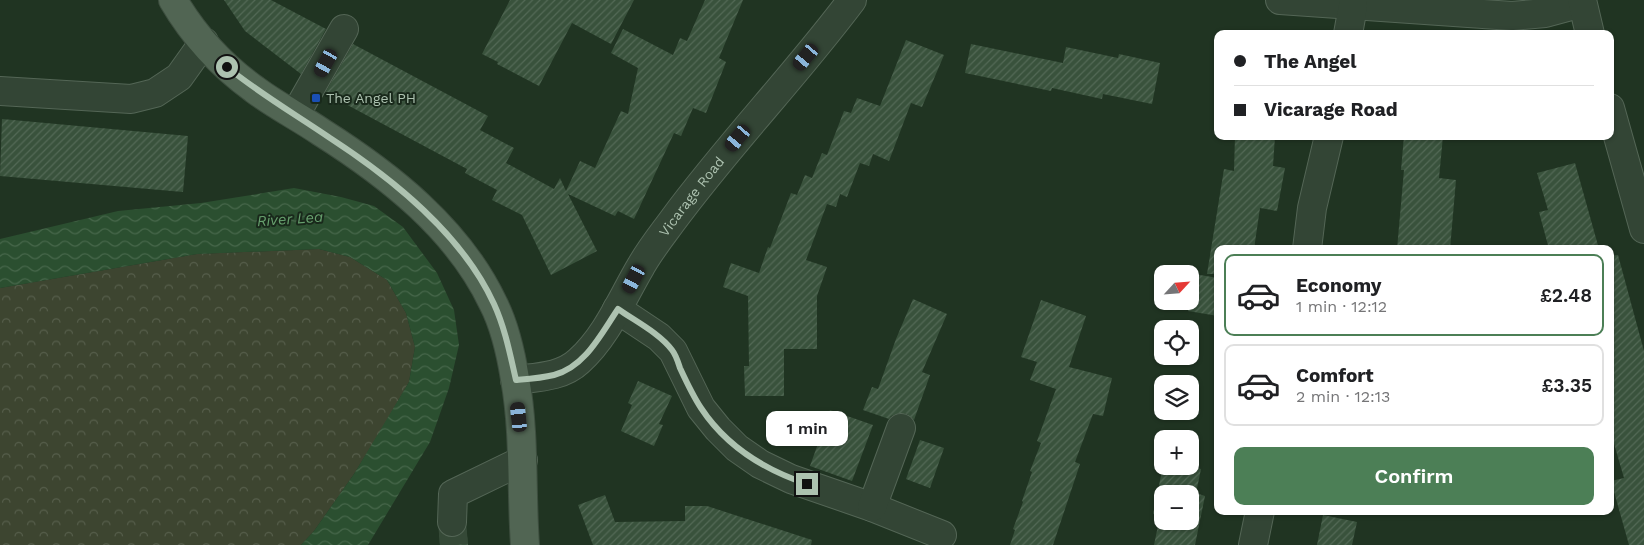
<!DOCTYPE html>
<html lang="en">
<head>
<meta charset="utf-8">
<style>
	:root { --surface:#fff; --page:#f6f6f6; --text:#202124; --muted:#757577; --line:#e0e0e0; --accent:#4c7f56 }
	body { margin:0; font-family:"Work Sans",sans-serif; background:var(--page); color:var(--text); height:100vh; display:flex; flex-direction:column; font-size:19px; white-space:nowrap }
	* { box-sizing:border-box; margin:0 }
	p { font-size:16px; color:var(--muted) }
	.icon { flex:none; width:28px; height:28px; fill:none; stroke:currentColor; stroke-width:2; stroke-linecap:round; stroke-linejoin:round }
	.map { position:relative; flex:1; overflow:hidden }
	.side { position:absolute; left:1214px; top:245px; width:400px; height:270px; display:flex; flex-direction:column; background:var(--surface); border-radius:10px; box-shadow:0 1px 4px #0004 }
	.side>* { flex:none }
	.top-card { position:absolute; left:1214px; top:30px; width:400px; height:110px; border-radius:10px; box-shadow:0 1px 4px #0004; display:grid; align-content:center; height:110px; padding:0 20px; background:var(--surface) }
	.needle { width:32px; rotate:64deg }
	.fabs { position:absolute; left:1154px; top:265px; display:grid; gap:10px }
	.fabs a { display:grid; place-items:center; width:45px; height:45px; border-radius:10px; background:var(--surface); box-shadow:0 1px 4px #0004; font-size:25px }
	.end { position:absolute; width:22px; height:22px; margin:-11px; border:6px solid #adc2b0; background:#111; box-shadow:0 0 0 2px #111 }
	.from { border-radius:50% }
	.bubble { position:absolute; height:35px; border-radius:10px; background:var(--surface); box-shadow:0 1px 4px #0004; font-size:16px; font-weight:600; line-height:35px; text-align:center }
	.car { position:absolute; width:15px; height:30px; margin:-15px -8px; border-radius:6px; box-shadow:0 0 4px 1px #0007; background:linear-gradient(#222 24%,#8ab4d8 0 40%,#222 0 76%,#8ab4d8 0 86%,#222 0) }
	.top-card b { display:flex; align-items:center; gap:18px; height:48px; font-size:19px }
	.top-card b+b { border-top:1px solid var(--line) }
	.top-card i { width:12px; height:12px; background:var(--text) }
	ul { padding:9px 0 0; list-style:none }
	li { display:flex; align-items:center; gap:15px; height:82px; margin:0 10px 8px; padding:0 10px; border:2px solid var(--line); border-radius:10px }
	li div { flex:1 }
	li b { display:block; font-size:19px }
	li em { font-style:normal; font-weight:600 }
	li.current { border-color:var(--accent) }
	li>.icon { width:45px; height:45px; stroke-width:1.5 }
	.primary-button { display:flex; gap:10px; margin-top:auto; padding:10px 20px }
	.primary-button a { flex:1; height:58px; border-radius:10px; background:var(--accent); color:#fff; font-size:20px; font-weight:600; line-height:58px; text-align:center }
	.map>svg:first-child { display:block }
</style>
</head>
<body>
<div class="map">
<svg width="1644" height="545" viewBox="0 0 1644 545">
	<defs>
		<pattern id="forest-crowns" width="20" height="18" patternUnits="userSpaceOnUse" patternTransform="scale(1.25)"><rect width="20" height="18" fill="#3d4530"/><path d="M2 6a3 3 0 1 1 6 0M12 15a3 3 0 1 1 6 0" fill="none" stroke="#565e4b"/></pattern>
		<pattern id="water-waves" width="16" height="10" patternUnits="userSpaceOnUse" patternTransform="scale(1.25)"><rect width="16" height="10" fill="#2b4f30"/><path d="M0 5q4-4 8 0t8 0" fill="none" stroke="#47674b"/></pattern>
		<pattern id="building-hatch" width="6" height="6" patternUnits="userSpaceOnUse" patternTransform="scale(1.25)"><rect width="6" height="6" fill="#39523c"/><path d="M-1 1l2-2M0 6l6-6M5 7l2-2" fill="none" stroke="#536956"/></pattern>
	</defs>
	<rect width="100%" height="100%" fill="#203422"/>
	<!-- forest -->
	<path fill="url(#forest-crowns)" d="M319 249 350 257 387 280 406 313 415 347 409 382 381 430 354 474 314 531 301 545H0V288L197 254Z"/>
	<!-- water -->
	<path fill="url(#water-waves)" d="M294 188 341 197 374 206 403 227 437 273 454 310 459 345 449 388 430 442 368 545H301L314 531 354 474 409 382 415 347 406 313 387 280 350 257 319 249 197 254 0 288V239L118 211 201 203Z"/>
	<!-- building -->
	<g fill="url(#building-hatch)" fill-rule="evenodd">
		<path d="M224 0H271L326 29 301 74 245 31Z"/>
		<path d="M510 0H634L611 44 572 23 539 86 497 64 498 62 482 54Z"/>
		<path d="M705 0H743L719 58 726 62 706 113 693 108 681 136 674 133 634 219 618 211 615 216 568 194 597 251 551 275 522 215 492 200 497 190 465 173 467 169 325 93 353 44 488 116 480 130 514 148 506 163 554 189 560 178 566 191 580 161 595 168 621 111 628 114 638 68 611 53 623 29 673 55 680 38 687 41Z"/>
		<path d="M906 40 944 55 922 107 911 103 889 161 873 154 869 166 860 163 847 197 840 194 836 207 827 204 806 260 827 267 817 296V349H784V396H745L744 366H749L748 296 723 287 731 263 759 273 768 247 770 248 791 193 797 195 805 175 812 178 822 153 827 155 844 111 851 113 857 98 880 106Z"/>
		<path d="M971 44 1063 63 1066 47 1118 58 1119 54 1160 63 1152 104 1103 94 1102 99 1052 88 1051 91 965 73Z"/>
		<path d="M2 119 188 136 183 192 0 176Z"/>
		<path d="M1235 136H1275L1273 166 1285 168 1277 211 1260 208 1254 249H1218V274H1207L1224 169 1234 171Z"/>
		<path d="M1404 136H1443L1439 178 1456 180 1450 249H1397L1404 170H1401Z"/>
		<path d="M1575 163 1599 249H1549L1539 212 1548 210 1537 173Z"/>
		<path d="M1618 255 1644 351V545H1629L1611 481 1624 478 1610 430V256Z"/>
		<path d="M1194 274 1218 278V316L1188 311Z"/>
		<path d="M913 299 947 314 922 372 930 375 914 420 907 414 899 413 891 416 889 419 863 410 872 387 878 389 896 339Z"/>
		<path d="M1041 300 1086 316 1069 367 1112 378 1103 416 1093 414 1075 462 1080 464 1053 545H1010L1015 530 1013 529 1023 502 1022 501 1032 472 1030 471 1041 443 1037 441 1056 389 1030 380 1037 362 1021 357Z"/>
		<path d="M638 381 672 396 659 424 663 425 654 446 621 431 632 405 628 403Z"/>
		<path d="M830 410 873 425 852 481 810 466Z"/>
		<path d="M920 440 944 448 930 488 906 479Z"/>
		<path d="M1163 466H1188L1201 469 1196 493 1205 496 1195 545H1154L1160 516 1153 514ZM1162 494H1190V521H1162Z"/>
		<path d="M605 495 615 522 685 521V506H707L812 540 811 545H593L578 505Z"/>
		<path d="M1323 515 1357 522 1352 545H1317Z"/>
		<path d="M466 527 468 545H440L439 530 444 535 452 538 460 536Z"/>
	</g>
	<g fill="none" stroke-linecap="round" stroke-linejoin="round">
		<!-- minor-tunnel -->
		<path stroke="#354937" stroke-width="28" stroke-dasharray="28 14" stroke-linecap="butt" d="M452 522 454 545"/>
		<defs>
			<g id="minor">
				<path d="M1280 0 1512 16 1545 13 1582 3"/>
				<path d="M1582 0 1590 34"/>
				<path d="M1348 34 1353 6"/>
				<path d="M0 91 131 99 155 93 179 77 204 42"/>
				<path d="M1610 108 1644 229"/>
				<path d="M295 115 344 29"/>
				<path d="M1307 249 1312 208 1329 136"/>
				<path d="M617 309 659 337 673 351 701 408 718 429 737 448 760 464 791 479 872 507 942 535"/>
				<path id="s1" d="M515 380C538 377 562 377 579 361 607 336 622 298 641 266 650 250 662 235 673 220 729 144 795 76 852 0"/>
				<path d="M872 507 901 428"/>
				<path d="M452 522 453 494 523 460"/>
				<path d="M1253 545 1260 511"/>
			</g>
			<path id="major" d="M173 0C193 34 222 66 254 89 275 105 299 117 321 132 389 175 458 229 493 303 505 326 511 354 515 379 525 434 521 490 525 545"/>
		</defs>
		<!-- minor casing -->
		<use href="#minor" stroke="#546656" stroke-width="30"/>
		<!-- major casing -->
		<use href="#major" stroke="#3d4e3f" stroke-width="30"/>
		<!-- minor -->
		<use href="#minor" stroke="#334535" stroke-width="28"/>
		<!-- major -->
		<use href="#major" stroke="#516553" stroke-width="28"/>
	</g>
	<g fill="none" stroke-linecap="round" stroke-linejoin="round">
		<!-- route -->
		<path stroke="#adc2b0" stroke-width="6" d="M227 67C260 94 295 114 330 138 393 179 462 234 494 304 505 328 510 354 516 380 528 379 542 378 554 375 585 367 601 334 618 309 635 321 659 333 672 350 676 355 678 362 680 368 686 381 693 396 701 408 726 446 765 470 807 484"/>
	</g>
	<!-- markers -->
	<rect fill="#1a4fb4" stroke="#19291b" stroke-width="2" x="311" y="93" width="10" height="10" rx="2.5"/>
	<g text-anchor="middle" dominant-baseline="central" stroke-width="4" stroke-linejoin="round" paint-order="stroke">
		<!-- poi labels -->
		<g font-size="14" fill="#adc2b0" stroke="#19291b" text-anchor="start">
			<text x="326" y="98">The Angel PH</text>
		</g>
		<!-- street labels -->
		<g font-size="14" fill="#adc2b0" stroke="#19291b">
			<text stroke="none"><textPath href="#s1" startOffset="268">Vicarage Road</textPath></text>
		</g>
		<!-- water labels -->
		<g font-size="15" font-style="italic" fill="#67a06e" stroke="#19291b">
			<text transform="translate(290 219) rotate(-4)">River Lea</text>
		</g>
	</g>
</svg>
<div class="fabs">
<a><svg class="needle" viewBox="-14 -14 28 28"><path d="M0-13l5 13h-10z" fill="#e53935"/><path d="M0 13l5-13h-10z" fill="#757577"/></svg></a>
<a><svg class="icon" aria-label="locate" viewBox="0 0 24 24"><circle cx="12" cy="12" r="6"/><path d="M12 2v4M12 18v4M2 12h4M18 12h4"/></svg></a>
<a><svg class="icon" aria-label="layers" viewBox="0 0 24 24"><path d="M12 4l9 5-9 5-9-5zM3 14l9 5 9-5"/></svg></a>
<a>+</a>
<a>−</a>
</div>
<i class="end from" style="left:227px;top:67px"></i>
<i class="end" style="left:807px;top:484px"></i>
<div class="bubble" style="left:766px;top:411px;width:82px">1 min</div>
<i class="car" style="left:806px;top:57px;rotate:220deg"></i>
<i class="car" style="left:326px;top:63px;rotate:209deg"></i>
<i class="car" style="left:738px;top:138px;rotate:220deg"></i>
<i class="car" style="left:634px;top:279px;rotate:208deg"></i>
<i class="car" style="left:519px;top:417px;rotate:354deg"></i>
<div class="top-card">
<b><i class="from"></i>The Angel</b>
<b><i></i>Vicarage Road</b>
</div>
<section class="side">
<ul>
<li class="current"><svg class="icon" aria-label="car" viewBox="0 0 24 24"><path d="M5 17H2v-5l4-1 3-4h7l3 4 3 1v5h-3M9 17h6M6 11h13"/><circle cx="7" cy="17" r="2"/><circle cx="17" cy="17" r="2"/></svg><div><b>Economy</b><p>1 min · 12:12</p></div><em>£2.48</em></li>
<li><svg class="icon" aria-label="car" viewBox="0 0 24 24"><path d="M5 17H2v-5l4-1 3-4h7l3 4 3 1v5h-3M9 17h6M6 11h13"/><circle cx="7" cy="17" r="2"/><circle cx="17" cy="17" r="2"/></svg><div><b>Comfort</b><p>2 min · 12:13</p></div><em>£3.35</em></li>
</ul>
<div class="primary-button"><a>Confirm</a></div>
</section>
</div>
</body>
</html>
